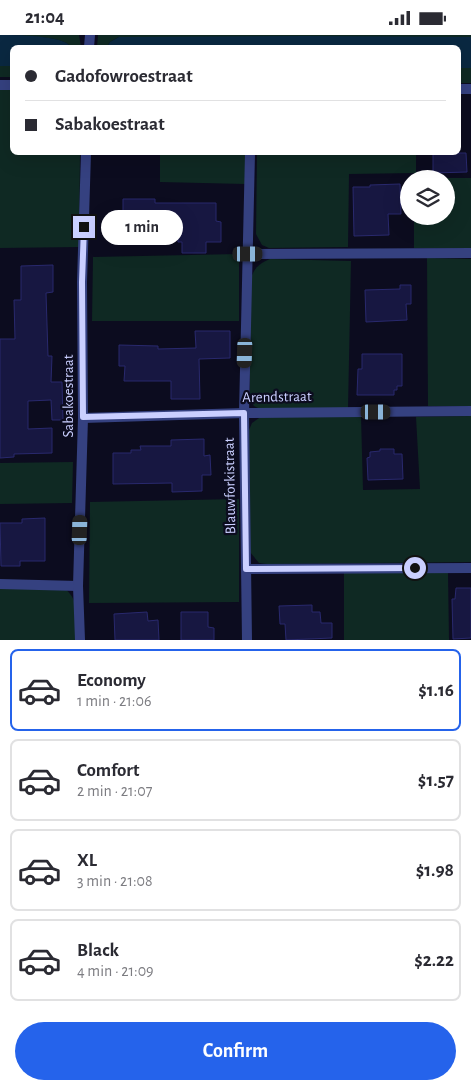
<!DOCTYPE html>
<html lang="en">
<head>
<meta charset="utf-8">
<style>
	:root { --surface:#fff; --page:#f7f7f7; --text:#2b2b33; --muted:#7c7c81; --line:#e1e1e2; --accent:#2563eb }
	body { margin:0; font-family:"Alegreya Sans",sans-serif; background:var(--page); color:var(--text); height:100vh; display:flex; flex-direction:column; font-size:19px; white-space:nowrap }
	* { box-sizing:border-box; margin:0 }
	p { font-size:16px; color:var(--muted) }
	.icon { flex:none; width:28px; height:28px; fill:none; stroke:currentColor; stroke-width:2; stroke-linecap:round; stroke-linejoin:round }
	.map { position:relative; height:605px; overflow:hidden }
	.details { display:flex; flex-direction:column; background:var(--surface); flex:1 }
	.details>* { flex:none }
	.top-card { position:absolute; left:10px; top:10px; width:451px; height:110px; border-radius:8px; box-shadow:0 5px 20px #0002; display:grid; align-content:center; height:110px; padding:0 15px; background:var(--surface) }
	.fabs { position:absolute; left:400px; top:135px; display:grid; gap:10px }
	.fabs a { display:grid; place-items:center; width:55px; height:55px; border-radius:50%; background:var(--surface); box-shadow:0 5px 20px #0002; font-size:25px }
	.end { position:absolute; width:22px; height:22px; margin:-11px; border:6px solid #cacfff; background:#111; box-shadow:0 0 0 2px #111 }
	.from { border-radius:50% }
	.bubble { position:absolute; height:35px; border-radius:18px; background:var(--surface); box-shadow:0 5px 20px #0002; font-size:16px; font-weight:600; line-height:35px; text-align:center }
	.car { position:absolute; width:15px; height:30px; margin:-15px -8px; border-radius:6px; box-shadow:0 0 4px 1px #0007; background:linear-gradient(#222 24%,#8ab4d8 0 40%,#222 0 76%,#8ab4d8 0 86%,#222 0) }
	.top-card b { display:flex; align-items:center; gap:18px; height:48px; font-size:19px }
	.top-card b+b { border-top:1px solid var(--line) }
	.top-card i { width:12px; height:12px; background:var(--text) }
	ul { padding:9px 0 0; list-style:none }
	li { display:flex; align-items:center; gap:15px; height:82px; margin:0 10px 8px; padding:0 5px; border:2px solid var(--line); border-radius:8px }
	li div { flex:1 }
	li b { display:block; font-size:19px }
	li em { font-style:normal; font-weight:600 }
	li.current { border-color:var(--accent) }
	li>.icon { width:45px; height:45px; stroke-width:1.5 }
	.button { display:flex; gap:10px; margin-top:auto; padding:10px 15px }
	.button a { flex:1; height:58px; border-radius:30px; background:var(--accent); color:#fff; font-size:20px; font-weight:600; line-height:58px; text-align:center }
	.status { display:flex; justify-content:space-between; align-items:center; height:35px; padding:0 25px; background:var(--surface); direction:ltr }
	.status svg { height:14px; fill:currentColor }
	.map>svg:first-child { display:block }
</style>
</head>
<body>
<div class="status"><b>21:04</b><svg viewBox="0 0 49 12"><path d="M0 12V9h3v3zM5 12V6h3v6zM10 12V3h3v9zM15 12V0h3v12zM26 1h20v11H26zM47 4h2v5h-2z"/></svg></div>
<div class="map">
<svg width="471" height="605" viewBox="0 0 471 605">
	<rect width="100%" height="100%" fill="#0c0c1f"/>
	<!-- green -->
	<g fill="#0f2923">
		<path d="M0 0H79L81 12H71C64 0 15 1 0 0Z"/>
		<path d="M98 0H471V2H119L110 7 107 12H97Z"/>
		<rect x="0" y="31" width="12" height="11"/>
		<rect x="459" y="33" width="12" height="15"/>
		<path d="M0 51H12V118H80L79 212 0 213Z"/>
		<path d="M160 118H246L245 149 160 147Z"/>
		<path d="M257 118H416V138L349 139 348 212 269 213 262 210 256 199Z"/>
		<path d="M414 143H471V213H414V181H446V144Z"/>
		<path d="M239 219V286H92L93 222Z"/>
		<path d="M427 223 471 224V371H428Z"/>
		<path d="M270 224 351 226 348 373 260 374 254 371 250 365V247C253 234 258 229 270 224Z"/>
		<path d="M262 381H361L363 455 420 454 416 382 471 381V527L267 529 259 528 250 517 249 395 252 388Z"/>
		<path d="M73 427 72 468 0 469V428Z"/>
		<path d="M239 464V567L89 568 90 467Z"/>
		<path d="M344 537 448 538 449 605H344Z"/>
		<path d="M0 552 65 554C81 566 76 587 76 605H0Z"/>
	</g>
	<!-- water -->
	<g fill="#0a2841">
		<path d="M0 0C15 0 64 0 71 12H12V31H0Z"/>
		<path d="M305 1 471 2V33H459V12H107L110 7 119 2Z"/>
	</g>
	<!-- building -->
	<g fill="#171741" stroke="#29296d">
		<path d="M433 118H466L467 137 433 138Z"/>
		<path d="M400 149 401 179H388L389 200 354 201 353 152H370V150Z"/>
		<path d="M123 164H155V168H216V186L221 187V207H206V218H182V207H178V197H151V209H129V198H117V178H123Z"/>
		<path d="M53 230V257L46 258 48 321H52L51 347H62L63 385H52L51 365 28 366V394L52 393V418L14 419V422L0 423V304H15L14 265H21V231Z"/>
		<path d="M400 250H411V269H406L407 285 366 287 365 255 400 254Z"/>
		<path d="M195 296H230V323L199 324 200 364H171V346H124L125 331H119V310L158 311V314L196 313Z"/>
		<path d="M362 319H402V351H397V355H394V360H357L358 334H362Z"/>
		<path d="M204 404V421L210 420 211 440H202V456L172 457V448L113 449V418H131V415H141L140 411H171V405Z"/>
		<path d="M380 414H394V419H402L403 444 368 445 367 423 370 422V417L380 416Z"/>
		<path d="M45 483V526H20V531H1L0 488H22V484Z"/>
		<path d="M456 553H471V603L453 604 452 564H455Z"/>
		<path d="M312 570V577H320L321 588H332V603L286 605 285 589H280L279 571Z"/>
		<path d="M147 577 148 586 158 585 159 605H115L114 579Z"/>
		<path d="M181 577H208V592L214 593V605H181Z"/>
	</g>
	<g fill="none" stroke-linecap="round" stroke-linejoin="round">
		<!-- minor -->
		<g stroke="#354180" stroke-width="10">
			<path d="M89 12 90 0"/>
			<path d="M0 50H12"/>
			<path d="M459 54H471"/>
			<path d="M248 219 471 218"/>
			<path d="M83 383 244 378 471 376"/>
			<path d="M246 534 471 533"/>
			<path d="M0 549 78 551"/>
			<path d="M80 605 78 551 83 383 82 247 86 118"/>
			<path d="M247 605 244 378 250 118"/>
		</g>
	</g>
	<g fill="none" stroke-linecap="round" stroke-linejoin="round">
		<!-- route -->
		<path stroke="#cacfff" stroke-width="6" d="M84 192 82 247 83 382 244 378 246 534 415 533"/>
	</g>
	<g text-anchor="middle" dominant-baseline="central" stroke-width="4.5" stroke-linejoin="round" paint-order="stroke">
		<!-- street labels -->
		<g font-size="15" fill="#cacfff" stroke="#0c0c1f">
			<text transform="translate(68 361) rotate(-90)">Sabakoestraat</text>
			<text transform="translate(277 362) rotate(-1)">Arendstraat</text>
			<text transform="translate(230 451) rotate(-91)">Blauwforkistraat</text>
		</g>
	</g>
</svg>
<div class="fabs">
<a><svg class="icon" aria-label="layers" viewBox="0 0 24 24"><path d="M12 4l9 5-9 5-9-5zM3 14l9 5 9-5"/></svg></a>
</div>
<i class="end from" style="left:415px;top:533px"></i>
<i class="end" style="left:84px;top:192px"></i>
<div class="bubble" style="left:101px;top:175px;width:82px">1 min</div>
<i class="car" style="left:248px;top:219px;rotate:90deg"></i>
<i class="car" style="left:245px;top:318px;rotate:182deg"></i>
<i class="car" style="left:376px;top:377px;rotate:90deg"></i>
<i class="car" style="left:80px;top:495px;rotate:2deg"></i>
<div class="top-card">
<b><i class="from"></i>Gadofowroestraat</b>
<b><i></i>Sabakoestraat</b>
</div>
</div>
<section class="details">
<ul>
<li class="current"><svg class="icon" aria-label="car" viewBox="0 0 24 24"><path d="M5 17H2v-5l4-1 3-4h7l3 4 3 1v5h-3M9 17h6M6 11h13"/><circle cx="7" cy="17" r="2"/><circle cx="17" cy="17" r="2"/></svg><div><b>Economy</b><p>1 min · 21:06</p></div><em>$1.16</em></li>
<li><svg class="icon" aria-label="car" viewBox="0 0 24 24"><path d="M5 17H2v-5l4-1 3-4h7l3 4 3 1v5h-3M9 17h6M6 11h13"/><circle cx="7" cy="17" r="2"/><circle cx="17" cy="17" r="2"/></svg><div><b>Comfort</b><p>2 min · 21:07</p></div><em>$1.57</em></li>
<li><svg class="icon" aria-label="car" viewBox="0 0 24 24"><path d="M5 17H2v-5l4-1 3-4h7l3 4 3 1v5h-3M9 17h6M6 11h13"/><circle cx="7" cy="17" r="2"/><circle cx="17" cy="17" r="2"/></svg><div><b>XL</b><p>3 min · 21:08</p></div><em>$1.98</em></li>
<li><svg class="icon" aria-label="car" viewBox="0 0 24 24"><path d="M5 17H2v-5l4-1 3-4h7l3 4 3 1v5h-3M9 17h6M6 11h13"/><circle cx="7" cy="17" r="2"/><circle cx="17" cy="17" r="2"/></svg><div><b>Black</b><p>4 min · 21:09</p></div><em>$2.22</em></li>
</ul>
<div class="button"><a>Confirm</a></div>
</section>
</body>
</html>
